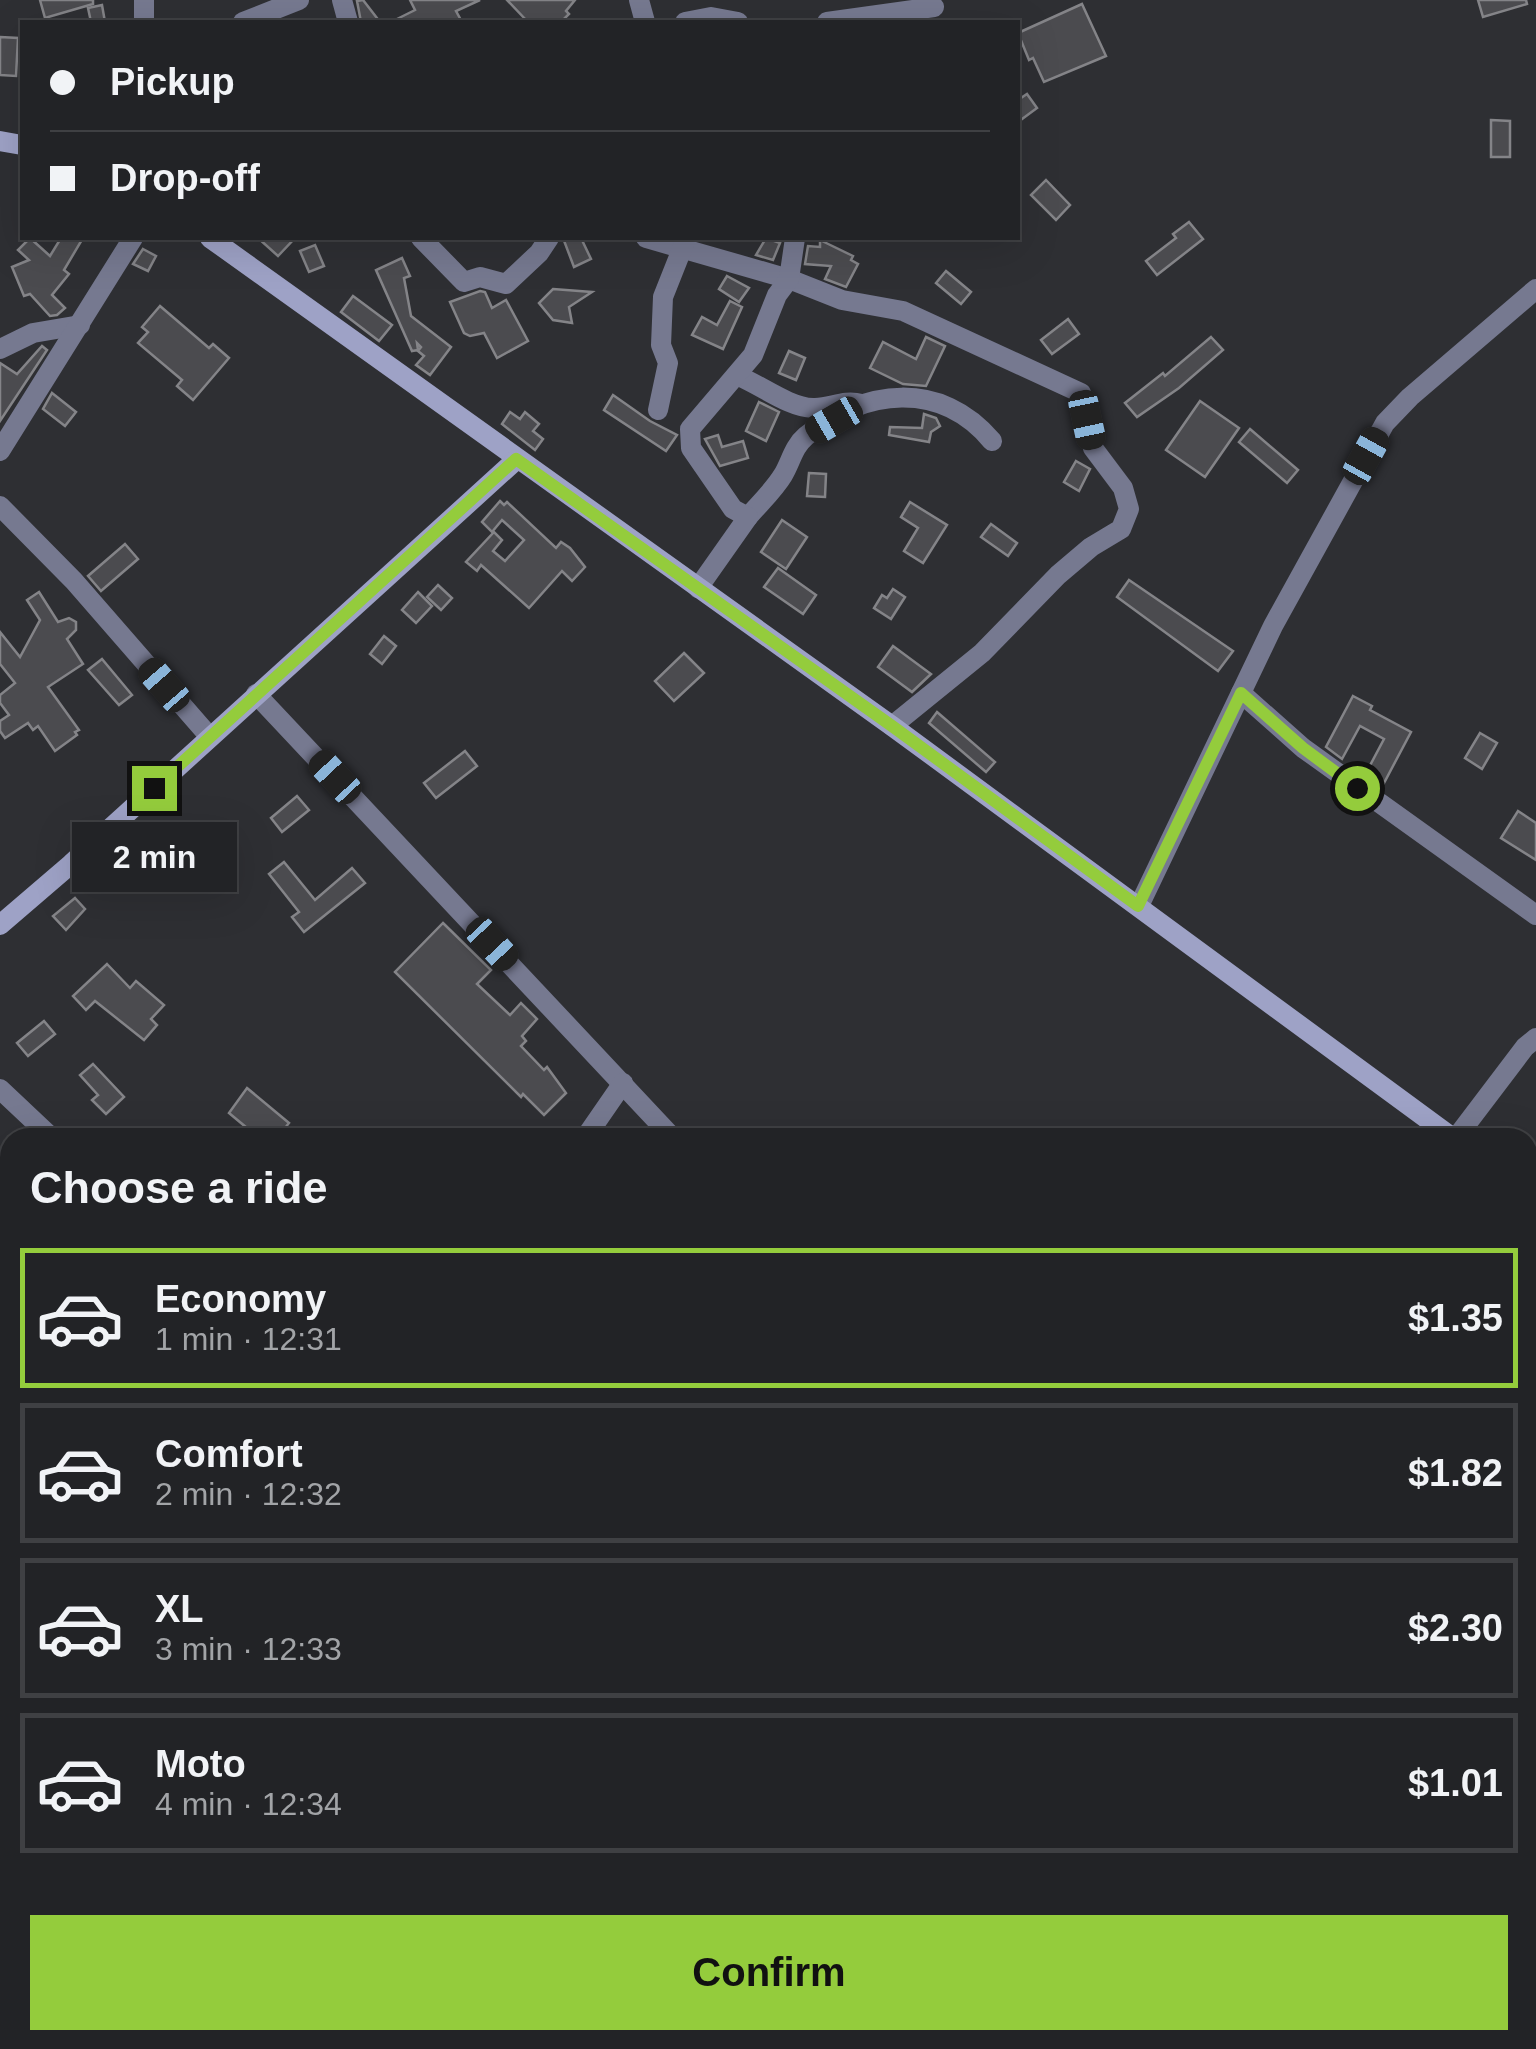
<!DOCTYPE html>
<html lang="en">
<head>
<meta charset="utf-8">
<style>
	:root { --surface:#222326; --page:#2a2b2e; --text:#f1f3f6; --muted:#a2a4a7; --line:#3f4043; --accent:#94cc3c }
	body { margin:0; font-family:Helvetica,sans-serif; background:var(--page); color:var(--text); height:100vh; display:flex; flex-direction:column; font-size:38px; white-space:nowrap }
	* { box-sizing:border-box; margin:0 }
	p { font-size:32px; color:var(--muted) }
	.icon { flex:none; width:55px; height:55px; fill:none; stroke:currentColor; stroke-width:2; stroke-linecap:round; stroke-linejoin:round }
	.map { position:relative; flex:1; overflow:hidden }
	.drawer { position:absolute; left:0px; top:1128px; width:1538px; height:922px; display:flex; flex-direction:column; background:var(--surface); border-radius:30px 30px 0 0; box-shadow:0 10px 40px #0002,0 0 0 2px var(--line) }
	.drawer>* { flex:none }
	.banner { position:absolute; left:20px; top:20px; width:1000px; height:220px; border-radius:0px; box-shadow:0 10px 40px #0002,0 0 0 2px var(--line); display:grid; align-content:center; height:220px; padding:0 30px; background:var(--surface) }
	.end { position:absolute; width:45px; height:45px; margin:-22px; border:12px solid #94cc3c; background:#111; box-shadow:0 0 0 5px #111 }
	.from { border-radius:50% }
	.bubble { position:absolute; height:70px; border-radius:0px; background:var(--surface); box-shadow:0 10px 40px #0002,0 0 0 2px var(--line); font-size:32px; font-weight:800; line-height:70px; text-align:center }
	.car { position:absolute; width:30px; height:60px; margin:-30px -15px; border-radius:12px; box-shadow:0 0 8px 2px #0007; background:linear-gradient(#222 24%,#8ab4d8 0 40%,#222 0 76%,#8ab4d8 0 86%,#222 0) }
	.banner b { display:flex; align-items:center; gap:35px; height:95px; font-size:38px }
	.banner b+b { border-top:2px solid var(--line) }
	.banner i { width:25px; height:25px; background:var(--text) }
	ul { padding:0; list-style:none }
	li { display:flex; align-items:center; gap:30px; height:140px; margin:0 20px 15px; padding:0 10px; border:5px solid var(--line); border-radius:0px }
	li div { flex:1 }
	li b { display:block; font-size:38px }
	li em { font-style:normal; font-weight:800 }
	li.active { border-color:var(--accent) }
	li>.icon { width:90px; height:90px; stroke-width:1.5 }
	h2 { padding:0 30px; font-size:45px; line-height:120px }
	.action { display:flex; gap:20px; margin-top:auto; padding:20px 30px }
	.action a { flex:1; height:115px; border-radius:0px; background:var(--accent); color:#111; font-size:40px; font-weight:800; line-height:115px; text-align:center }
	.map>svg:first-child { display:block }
</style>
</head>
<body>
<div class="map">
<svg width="1536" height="2049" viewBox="0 0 1536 2049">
	<rect width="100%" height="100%" fill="#2e2f33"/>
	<!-- building -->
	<g fill="#4b4b4f" stroke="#848488" stroke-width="2.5">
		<path d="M40 0H93V4L45 18Z"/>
		<path d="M363 0 370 9 380 22H361L357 1Z"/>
		<path d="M410 0H480L456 11 462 22H391L415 10Z"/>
		<path d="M507 0H575L566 11 569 14 561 22H528Z"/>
		<path d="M1478 0H1526L1527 4 1483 17Z"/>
		<path d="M1082 4 1106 56 1044 82 1033 58 1029 60 1018 33Z"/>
		<path d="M102 5 105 22H91L88 8Z"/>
		<path d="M0 37 18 38 16 76 0 75Z"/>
		<path d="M1027 94 1037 108 1018 122V100Z"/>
		<path d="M1491 120 1510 121V157H1491Z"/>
		<path d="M1046 180 1070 205 1056 220 1031 195Z"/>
		<path d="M1189 222 1203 239 1157 275 1146 261 1176 238 1173 234Z"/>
		<path d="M30 238 50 256 61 238H83L64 270 69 274 52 295 65 308 57 315 50 316 30 294 24 296 12 267 29 260 18 250Z"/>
		<path d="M258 238H295L278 256Z"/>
		<path d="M563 238H581L591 259 574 267Z"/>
		<path d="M766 238 780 243 773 260 756 255Z"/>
		<path d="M820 240 853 256 851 260 858 264 846 287 825 279 831 266 805 264 808 246 820 247Z"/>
		<path d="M315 245 324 266 309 272 300 251Z"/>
		<path d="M143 249 156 256 148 271 133 264Z"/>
		<path d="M402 258 410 276 404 278 411 316 451 347 430 375 416 365 424 356 418 351 421 347 417 343 418 350 412 351 376 270Z"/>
		<path d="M946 271 971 292 961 304 936 283Z"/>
		<path d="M727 276 749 288 739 302 719 289Z"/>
		<path d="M553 289 592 292 569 307 572 323 553 320 539 303Z"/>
		<path d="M480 291 485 292 492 308 506 300 528 341 497 358 484 333 470 336 464 333 450 302Z"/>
		<path d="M353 296 392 325 379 341 341 312Z"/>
		<path d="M730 301 742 307 723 349 692 335 702 317 717 325Z"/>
		<path d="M160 306 209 348 213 344 229 358 193 400 177 386 182 380 138 343 148 332 142 327Z"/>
		<path d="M1068 319 1079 334 1052 354 1041 340Z"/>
		<path d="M926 337 945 346 926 386 903 384 870 368 883 342 916 359Z"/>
		<path d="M1211 337 1223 350 1179 388 1137 417 1125 403 1163 373 1165 376Z"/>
		<path d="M42 346 47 350 0 421V363L17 374Z"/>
		<path d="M789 351 805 358 796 380 779 373Z"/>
		<path d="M52 393 76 412 65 426 43 409Z"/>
		<path d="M613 395 650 421 677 435 666 451 604 410Z"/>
		<path d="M1200 401 1239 428 1205 477 1166 450Z"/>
		<path d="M759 402 779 412 766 441 746 431Z"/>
		<path d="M510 412 520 419 525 412 539 424 533 431 543 439 535 450 502 424Z"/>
		<path d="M924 414 936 418 940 426 931 432 929 442 889 435 890 427 922 428Z"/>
		<path d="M1250 429 1298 470 1287 483 1239 442Z"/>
		<path d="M718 435 722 447 743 441 748 458 720 466 705 439Z"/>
		<path d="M1076 461 1090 469 1079 491 1064 482Z"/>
		<path d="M809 473 826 474 825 497 807 496Z"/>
		<path d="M500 501 504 505 507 502 556 548 561 542 570 548 585 567 572 581 562 571 529 608 481 565 477 571 466 562 494 532 502 540 493 551 505 561 524 540 502 520 492 532 482 522Z"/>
		<path d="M910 502 947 525 923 563 904 551 918 528 901 517Z"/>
		<path d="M782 520 807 537 786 569 761 552Z"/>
		<path d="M991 524 1017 543 1008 556 981 537Z"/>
		<path d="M125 544 138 559 101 591 88 576Z"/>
		<path d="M778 568 816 595 803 614 764 587Z"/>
		<path d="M1129 580 1233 651 1218 671 1117 597Z"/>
		<path d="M438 585 452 598 441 610 427 597Z"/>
		<path d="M893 589 905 597 891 619 874 608 882 595 887 598Z"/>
		<path d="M39 592 58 622 69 618 76 622V630L67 639 83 664 48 687 79 730 75 732 77 735 55 751 38 726 33 730 28 723 5 738 0 731V721L9 715 0 703V695L15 683 0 664V632L20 657 40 620 27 600Z"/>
		<path d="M418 592 432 606 416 623 402 610Z"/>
		<path d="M384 636 396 646 382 664 370 654Z"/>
		<path d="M893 646 931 674 912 692 878 667Z"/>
		<path d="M684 653 704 673 674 701 655 681Z"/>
		<path d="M102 659 132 695 119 705 88 670Z"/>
		<path d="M1353 696 1372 706 1370 710 1411 732 1384 783 1366 773 1384 739 1360 726 1342 759 1326 747Z"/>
		<path d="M937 712 995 762 986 772 929 723Z"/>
		<path d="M1480 733 1497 743 1482 769 1465 758Z"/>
		<path d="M465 751 477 766 436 798 424 783Z"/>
		<path d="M297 796 309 810 282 832 271 818Z"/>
		<path d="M1518 811 1536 823V860L1501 838Z"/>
		<path d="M284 862 315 900 352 868 365 883 304 932 292 917 299 912 269 874Z"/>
		<path d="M75 898 85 909 66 930 53 916Z"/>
		<path d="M443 923 491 970 477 984 510 1015 521 1003 537 1019 522 1036 526 1041 521 1046 544 1070 547 1067 566 1093 544 1115 523 1094 521 1097 395 972Z"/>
		<path d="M107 964 130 988 136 981 164 1005 151 1019 157 1025 144 1040 95 1001 86 1010 73 996Z"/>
		<path d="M44 1021 55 1034 28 1056 17 1043Z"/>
		<path d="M93 1064 124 1097 106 1114 92 1100 98 1095 80 1075Z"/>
		<path d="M247 1088 289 1123 277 1138H259L229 1113Z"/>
	</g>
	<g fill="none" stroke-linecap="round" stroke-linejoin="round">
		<!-- street -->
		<g stroke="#767990" stroke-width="20">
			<path d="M144 0V22"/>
			<path d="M342 0 348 22"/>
			<path d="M639 0 645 22"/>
			<path d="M243 22 299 0"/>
			<path d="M685 22 711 17 738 22"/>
			<path d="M827 22 934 7"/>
			<path d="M421 238 464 282 480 277 506 284 539 253 549 238"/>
			<path d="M646 238 789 279 842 300 903 311 1081 393 1093 448 1123 488 1129 509 1121 529 1091 547 1058 575 982 653 892 726"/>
			<path d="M0 349 33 333 80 325"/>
			<path d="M738 376C761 385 788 407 813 408 830 409 843 399 861 404"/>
			<path d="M658 410 668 363 661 345 663 297 686 239"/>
			<path d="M0 451 133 238"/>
			<path d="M0 506 74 581 209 736"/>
			<path d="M748 517C759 504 774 490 783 475 791 462 793 447 806 436 864 388 941 380 992 441"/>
			<path d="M698 588 748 517 733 509 691 448 690 429 753 355 777 295 789 279 795 238"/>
			<path d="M1241 693 1303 748 1536 915"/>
			<path d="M256 694 673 1138"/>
			<path d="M1139 906 1273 626 1385 423 1410 397 1536 289"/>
			<path d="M0 1089 52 1138"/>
			<path d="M585 1138 623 1083"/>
			<path d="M1456 1138 1525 1047 1536 1038"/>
			<path d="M0 1240 10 1229"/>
			<path d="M0 1629 10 1640"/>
			<path d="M1528 1673 1536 1665"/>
			<path d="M354 2040 360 2049"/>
			<path d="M1043 2040 1050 2049"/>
			<path d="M1392 2040 1394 2049"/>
			<path d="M276 2049 285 2040"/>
			<path d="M1074 2049 1085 2040"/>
		</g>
		<!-- secondary -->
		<g stroke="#9ea2c6" stroke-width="20">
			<path d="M0 141 22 145"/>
			<path d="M210 238 892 726 1453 1138"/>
			<path d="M0 925 71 864 517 459"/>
			<path d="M1528 1193 1536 1199"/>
		</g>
	</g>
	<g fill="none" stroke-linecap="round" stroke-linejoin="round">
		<!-- route -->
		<path stroke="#94cc3c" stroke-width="12" d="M154 788 516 459 892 726 1138 906 1241 693 1303 748 1357 788"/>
	</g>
</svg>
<i class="end from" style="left:1357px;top:788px"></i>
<i class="end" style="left:154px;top:788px"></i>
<div class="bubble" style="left:72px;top:822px;width:165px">2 min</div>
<i class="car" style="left:834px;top:420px;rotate:240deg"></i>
<i class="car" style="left:1087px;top:420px;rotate:168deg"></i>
<i class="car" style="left:1366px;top:456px;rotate:29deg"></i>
<i class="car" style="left:164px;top:685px;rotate:319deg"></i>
<i class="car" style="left:335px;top:777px;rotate:317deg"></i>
<i class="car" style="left:492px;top:944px;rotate:137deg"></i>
<div class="banner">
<b><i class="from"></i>Pickup</b>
<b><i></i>Drop-off</b>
</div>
<section class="drawer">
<h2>Choose a ride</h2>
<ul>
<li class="active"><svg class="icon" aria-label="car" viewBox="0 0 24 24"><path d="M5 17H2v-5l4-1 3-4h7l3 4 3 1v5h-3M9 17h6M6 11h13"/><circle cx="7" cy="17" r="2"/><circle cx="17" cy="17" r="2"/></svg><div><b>Economy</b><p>1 min · 12:31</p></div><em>$1.35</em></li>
<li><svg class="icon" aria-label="car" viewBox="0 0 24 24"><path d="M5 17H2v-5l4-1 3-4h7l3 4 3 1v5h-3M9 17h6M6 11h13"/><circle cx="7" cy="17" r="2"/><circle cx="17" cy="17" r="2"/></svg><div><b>Comfort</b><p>2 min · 12:32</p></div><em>$1.82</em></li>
<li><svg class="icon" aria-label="car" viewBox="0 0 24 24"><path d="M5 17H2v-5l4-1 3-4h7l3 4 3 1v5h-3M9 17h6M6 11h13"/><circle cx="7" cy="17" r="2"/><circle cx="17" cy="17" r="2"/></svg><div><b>XL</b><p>3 min · 12:33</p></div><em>$2.30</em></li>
<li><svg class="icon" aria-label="car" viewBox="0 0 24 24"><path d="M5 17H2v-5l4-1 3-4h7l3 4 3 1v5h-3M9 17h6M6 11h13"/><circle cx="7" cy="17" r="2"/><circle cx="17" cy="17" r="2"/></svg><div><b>Moto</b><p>4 min · 12:34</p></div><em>$1.01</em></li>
</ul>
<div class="action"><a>Confirm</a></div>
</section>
</div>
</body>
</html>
